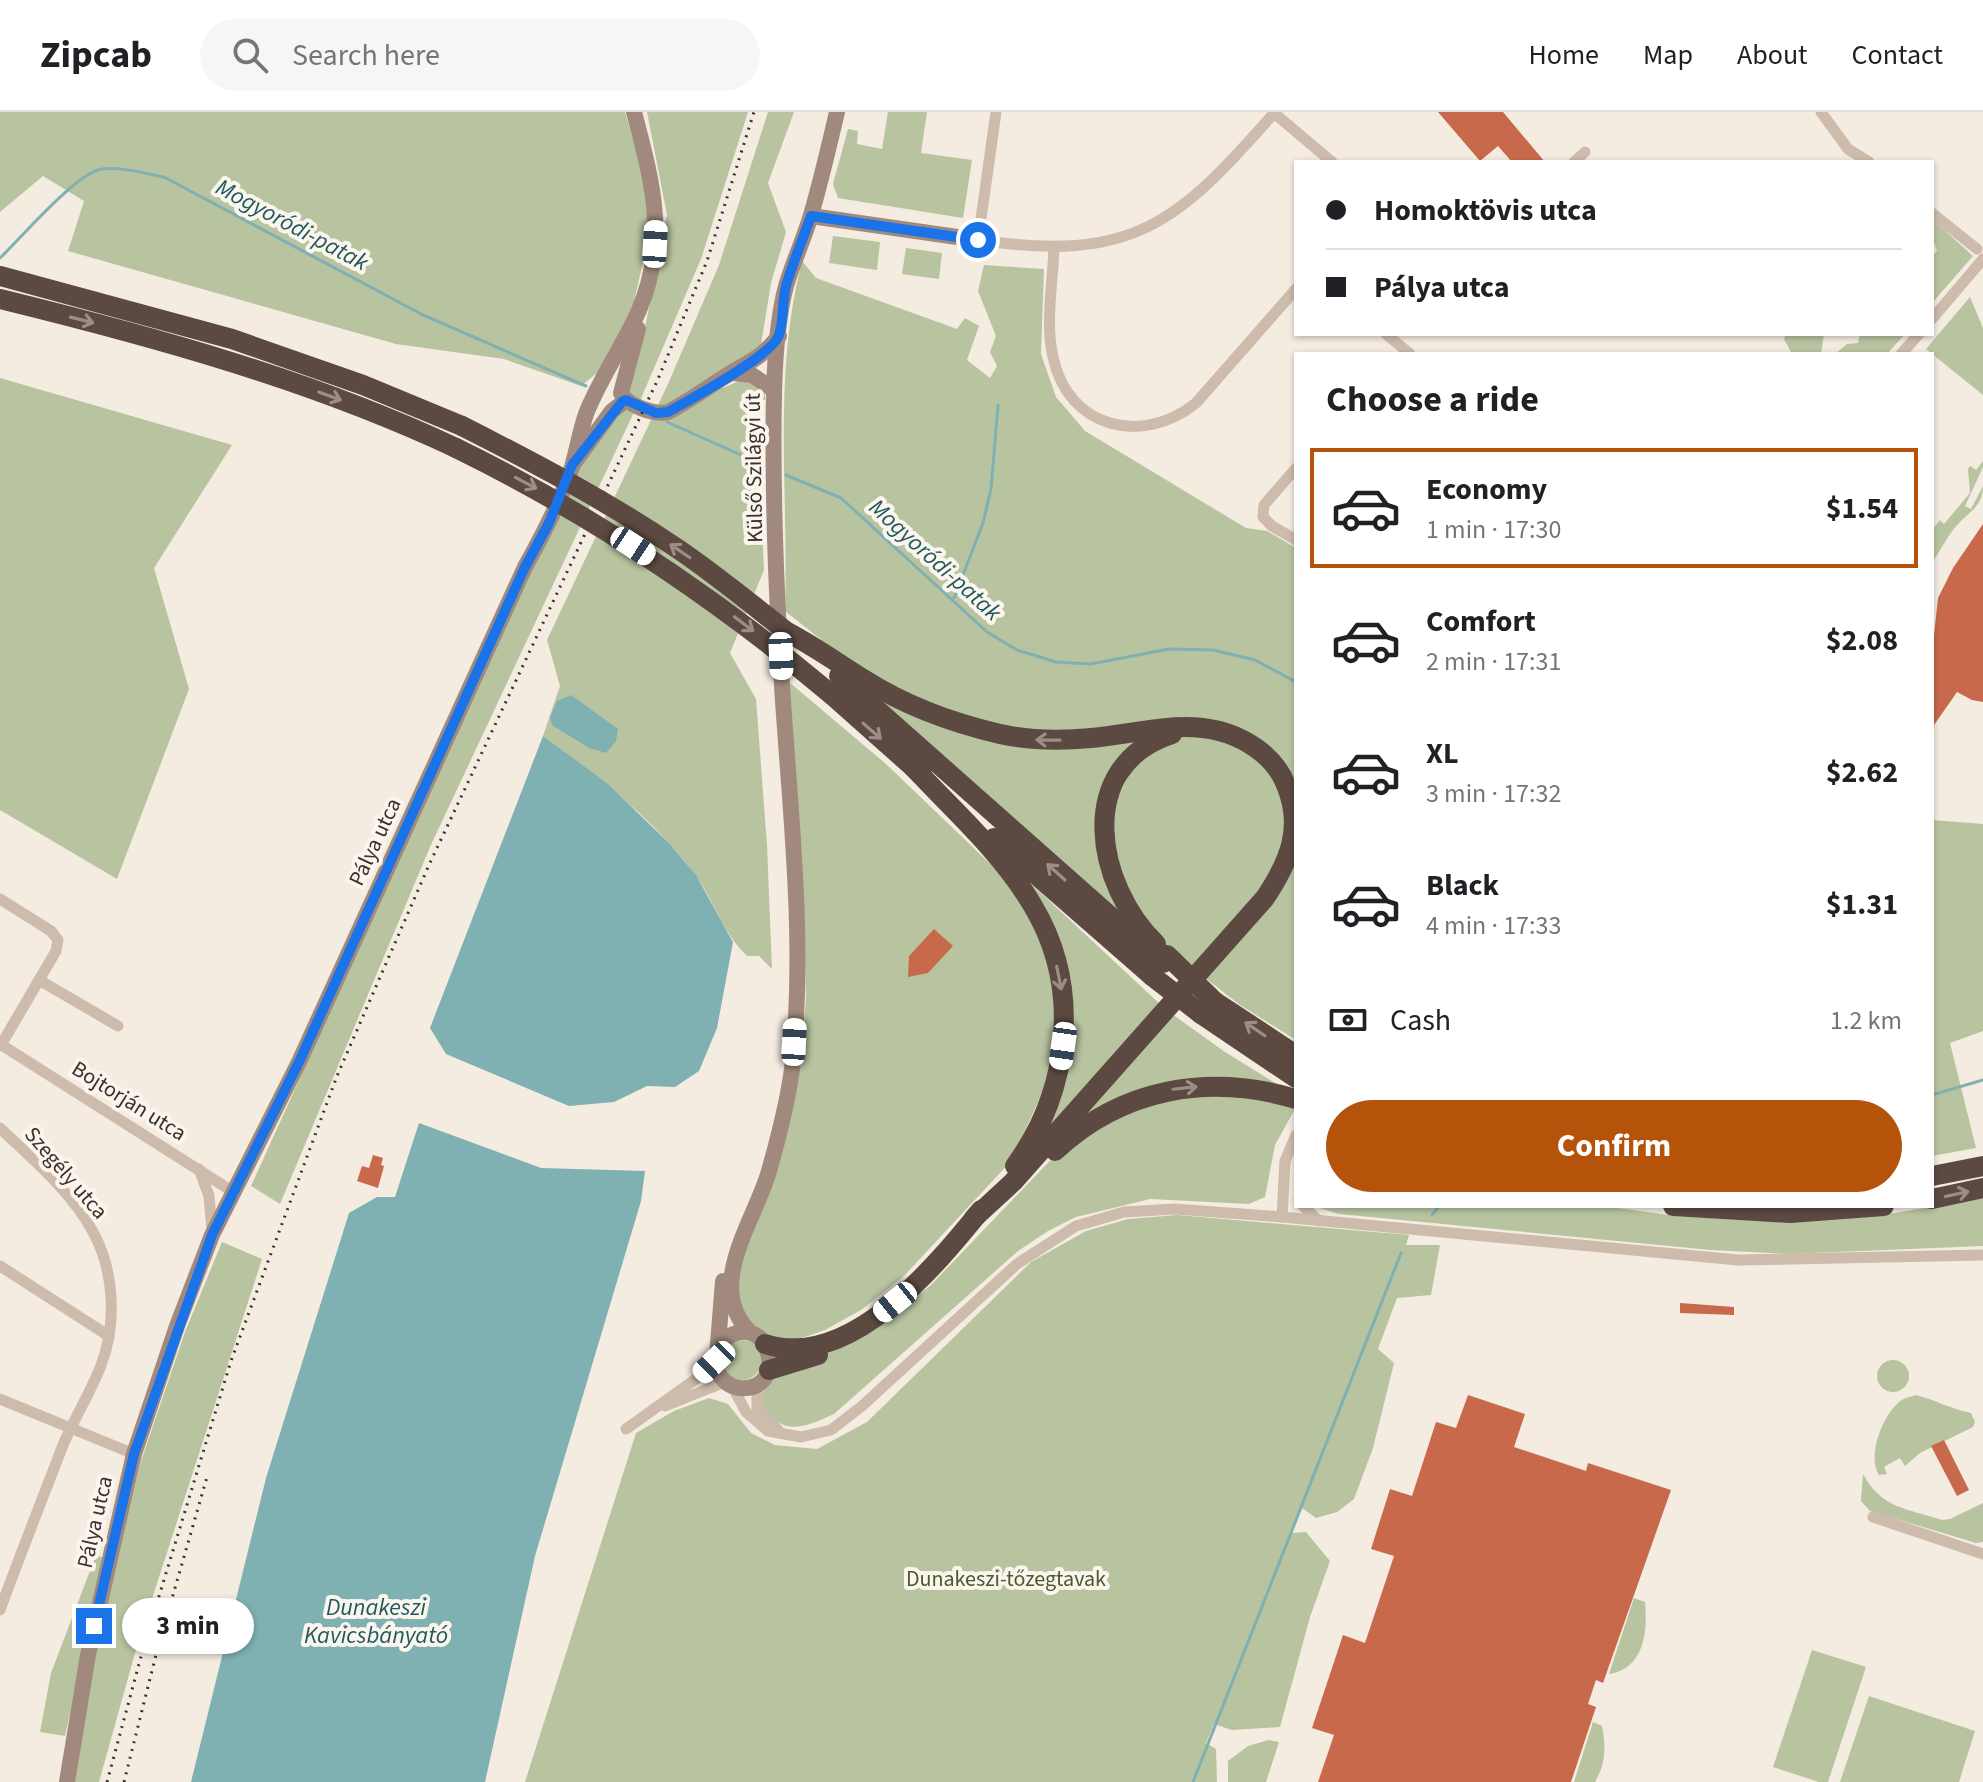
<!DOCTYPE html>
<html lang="en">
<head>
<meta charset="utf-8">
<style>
	:root { --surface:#fff; --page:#f6f6f6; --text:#202124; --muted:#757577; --line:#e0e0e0; --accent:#b45309 }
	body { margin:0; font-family:"Source Sans 3",sans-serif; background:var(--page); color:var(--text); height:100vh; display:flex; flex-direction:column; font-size:30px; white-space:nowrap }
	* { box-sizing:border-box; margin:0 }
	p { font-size:26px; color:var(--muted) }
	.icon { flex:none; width:44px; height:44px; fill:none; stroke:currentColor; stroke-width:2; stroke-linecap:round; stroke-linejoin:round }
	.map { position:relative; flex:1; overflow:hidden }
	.details { position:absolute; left:1294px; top:240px; width:640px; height:856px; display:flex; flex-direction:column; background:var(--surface); border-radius:0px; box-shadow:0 2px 6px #0004 }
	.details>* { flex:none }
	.guide { position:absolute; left:1294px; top:48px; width:640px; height:176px; border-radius:0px; box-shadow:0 2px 6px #0004; display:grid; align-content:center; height:176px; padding:0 32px; background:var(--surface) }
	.end { position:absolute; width:36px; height:36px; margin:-18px; border:10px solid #1a73e8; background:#fff; box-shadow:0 0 0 4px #fff }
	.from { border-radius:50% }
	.bubble { position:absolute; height:56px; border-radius:28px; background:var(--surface); box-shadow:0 2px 6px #0004; font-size:26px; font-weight:700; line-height:56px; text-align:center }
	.car { position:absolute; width:24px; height:48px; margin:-24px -12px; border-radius:10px; box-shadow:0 0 6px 2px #0007; background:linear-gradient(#fff 24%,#345 0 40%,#fff 0 76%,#345 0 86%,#fff 0) }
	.guide b { display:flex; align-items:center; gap:28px; height:76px; font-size:30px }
	.guide b+b { border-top:2px solid var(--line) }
	.guide i { width:20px; height:20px; background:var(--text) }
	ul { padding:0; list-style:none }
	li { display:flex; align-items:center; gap:24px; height:120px; margin:0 16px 12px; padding:0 16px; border:4px solid transparent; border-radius:0px }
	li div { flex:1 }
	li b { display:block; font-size:30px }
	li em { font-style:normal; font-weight:700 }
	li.active { border-color:var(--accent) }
	li>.icon { width:72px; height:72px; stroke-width:1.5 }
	h2 { padding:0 32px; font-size:36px; line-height:96px }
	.pay { display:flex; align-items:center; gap:20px; height:88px; padding:0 32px; font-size:30px }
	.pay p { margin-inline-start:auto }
	.cta { display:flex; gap:16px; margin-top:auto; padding:16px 32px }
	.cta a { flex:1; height:92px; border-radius:48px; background:var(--accent); color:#fff; font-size:32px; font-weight:700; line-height:92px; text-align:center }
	header { display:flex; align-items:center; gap:48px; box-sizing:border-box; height:112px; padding:0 40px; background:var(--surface); border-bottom:2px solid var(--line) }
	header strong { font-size:38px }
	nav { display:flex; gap:44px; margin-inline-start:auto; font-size:28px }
	.search { width:560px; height:72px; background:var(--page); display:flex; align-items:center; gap:20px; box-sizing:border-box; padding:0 28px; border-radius:44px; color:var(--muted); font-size:30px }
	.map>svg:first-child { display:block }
</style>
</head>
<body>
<header>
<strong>Zipcab</strong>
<div class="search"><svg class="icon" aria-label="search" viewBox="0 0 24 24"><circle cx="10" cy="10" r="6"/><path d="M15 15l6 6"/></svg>Search here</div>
<nav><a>Home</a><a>Map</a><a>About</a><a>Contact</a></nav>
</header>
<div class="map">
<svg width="1983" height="1670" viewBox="0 0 1983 1670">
	<rect width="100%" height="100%" fill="#f4ebe1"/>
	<!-- green -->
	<g fill="#b8c4a0">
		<path d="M0 0H625L651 90 645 141 634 190 603 256 581 274 504 247 396 232 68 139 84 89 43 64 0 100Z"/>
		<path d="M647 0H748L701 147 639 291 625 278 642 231 667 103Z"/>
		<path d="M768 0H794L768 71 786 120 771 171 760 239 721 258 723 276 746 266 765 276V288L754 287 756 384 761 394 764 458 730 541 756 587 767 733 772 857 759 844H747C723 821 714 788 694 761 653 706 598 665 543 624L560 574 547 528 668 272 719 153Z"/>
		<path d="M888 0H927L921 41 972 48 963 106 838 86 833 72 848 17 858 19 857 32 882 37Z"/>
		<path d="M1932 107 1973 144 1932 191V144L1937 139 1932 124Z"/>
		<path d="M833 124 880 130 877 158 829 151Z"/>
		<path d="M906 136 942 141 939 167 902 162Z"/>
		<path d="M802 149 816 166 957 217 965 206 979 214 967 248 990 266 997 254 990 240 996 224 978 179 984 153 1044 157 1041 242 1056 285 1085 319 1246 416 1267 419 1296 436V683L1277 647 1164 610 1018 622 873 569 785 499C789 380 772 266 802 149Z"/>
		<path d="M1970 185 1983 216V283L1926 237Z"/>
		<path d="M1786 222H1824L1821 242H1792L1784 227Z"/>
		<path d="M1860 222H1905L1887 242H1835L1847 232 1858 231Z"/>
		<path d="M0 266 232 333 154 456 189 577 117 767 0 698Z"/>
		<path d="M623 295 635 298 430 735 280 1092 251 1074 577 355Z"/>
		<path d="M1983 349V355L1965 394 1971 397 1983 374C1983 394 1970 399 1958 412 1948 423 1940 439 1932 451V418L1940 408 1944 412 1970 381 1968 357 1970 354 1976 358Z"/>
		<path d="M789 570 886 652 1006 767 1043 830 1057 900 1052 959 1012 1048 904 1164 861 1198 825 1218 802 1226 775 1228 757 1217 738 1196 737 1164 796 979 803 930 806 884 803 791Z"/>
		<path d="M879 587 978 624 1147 623 1103 684 1128 811Z"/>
		<path d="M1186 622H1203L1248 638 1274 663 1288 711 1273 761 1193 860 1152 822 1118 764 1110 701 1137 647Z"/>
		<path d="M1932 708 1983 712V919L1950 931 1976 1036 1932 1044Z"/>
		<path d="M1296 743V928L1240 893 1204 865Z"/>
		<path d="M1027 768 1162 894 1040 1032 1070 933Z"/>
		<path d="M1172 902 1225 940 1280 974 1240 968 1069 1019Z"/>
		<path d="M1211 977 1296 995 1275 1033 1265 1085 1249 1092 1150 1087 1076 1105 1048 1119 1018 1139 834 1302C802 1317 780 1325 760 1290L762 1281 775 1265 849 1232 930 1174 1066 1032 1115 999Z"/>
		<path d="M1983 1086V1134L1788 1142 1711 1138 1339 1102 1314 1094H1603L1676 1104 1757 1109 1877 1104Z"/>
		<path d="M1177 1103 1409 1123 1406 1133H1440L1431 1183 1397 1186 1378 1237 1394 1251 1373 1336 1354 1387 1337 1400 1316 1406 1302 1396 1292 1421 1306 1420 1330 1449 1310 1505 1280 1615 1232 1618 1214 1612 1206 1631 1216 1637 1217 1670H525L636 1321 674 1299 709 1286 728 1292 751 1321 775 1333 817 1337 867 1310 1031 1150 1086 1119 1128 1107Z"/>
		<path d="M222 1130 262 1147 139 1527 99 1670H75L90 1565 141 1349 185 1220Z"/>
		<circle cx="742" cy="1248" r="20"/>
		<circle cx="1893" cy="1264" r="16"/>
		<path d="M1916 1283C1935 1288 1951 1297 1971 1301L1975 1310 1973 1315 1920 1341 1905 1354 1900 1346 1884 1355 1887 1362 1879 1363C1867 1344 1882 1305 1898 1291 1902 1286 1910 1285 1916 1283Z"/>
		<path d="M1863 1362C1882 1397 1906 1396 1942 1408L1950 1407 1983 1391V1430L1976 1431 1870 1399 1861 1389Z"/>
		<path d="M96 1443 104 1446 65 1624 40 1620 51 1561Z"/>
		<path d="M1634 1486 1645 1490C1648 1519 1644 1557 1609 1562Z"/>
		<path d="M1812 1538 1866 1555 1828 1670H1819L1773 1655Z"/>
		<path d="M1869 1584 1975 1619 1959 1670H1840Z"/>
		<path d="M1593 1610 1602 1614C1606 1634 1606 1651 1595 1670H1574Z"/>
		<path d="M1269 1628 1279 1630 1266 1670H1228V1649L1248 1634Z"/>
	</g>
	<!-- water -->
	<g fill="#7fb0b2">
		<path d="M571 583 618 617 616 629 606 641 589 636 552 613 550 605 557 589Z"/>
		<path d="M543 624 608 672 670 732 696 763 733 830 717 916 699 959 675 975 647 974 614 990 569 994 446 942 430 916Z"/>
		<path d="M419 1011 541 1056 645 1059 641 1089 535 1444 485 1670H191L266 1366 349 1101 377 1085H395Z"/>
	</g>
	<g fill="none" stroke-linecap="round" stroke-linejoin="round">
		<!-- stream -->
		<g stroke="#7fb0b2" stroke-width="3">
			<path d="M0 146C20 127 77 60 102 57 123 55 144 61 164 65L423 203 586 274"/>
			<path d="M667 310 759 351"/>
			<path d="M786 363 841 386 987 520 1017 538 1056 550 1091 552 1169 537 1213 538 1255 548 1296 570"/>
			<path d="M954 486 983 411 991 377 998 293"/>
			<path d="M1932 983 1983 968"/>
			<path d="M1432 1103 1439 1094"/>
			<path d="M1193 1670 1401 1141"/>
		</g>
	</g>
	<!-- building -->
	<g fill="#c8694b">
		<path d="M1438 0H1503L1545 50H1512L1498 34 1480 49Z"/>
		<path d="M1983 412V590L1972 588 1957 580 1932 616V542L1938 486 1953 456Z"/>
		<path d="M934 817 953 834 928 861 908 865 909 844Z"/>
		<path d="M373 1043 383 1046 381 1053 384 1054 378 1076 357 1069 362 1054 369 1056Z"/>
		<path d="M1680 1191 1734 1195V1203L1680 1201Z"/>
		<path d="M1468 1283 1525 1302 1514 1335 1586 1359 1588 1351 1671 1378 1603 1571 1596 1568 1588 1592 1596 1595 1571 1670H1318L1334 1623 1312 1616 1343 1523 1365 1531 1394 1444 1371 1437 1390 1377 1412 1384 1436 1310 1456 1316Z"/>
		<path d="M1944 1328 1969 1378 1957 1384 1931 1334Z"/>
	</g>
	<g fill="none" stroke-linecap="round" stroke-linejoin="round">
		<!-- street -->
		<g stroke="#cdbbac" stroke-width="11">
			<path d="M996 0 978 128C1133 151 1177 112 1275 0"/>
			<path d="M1821 0 1848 37 1869 50"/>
			<path d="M1274 1 1332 50"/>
			<path d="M1574 50 1585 40"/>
			<path d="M1932 101 1977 137"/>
			<path d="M1054 135C1053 170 1045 211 1053 245 1068 317 1143 334 1196 291L1296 177"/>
			<path d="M1932 207 1983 147"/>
			<path d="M1386 222 1410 242"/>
			<path d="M1901 242 1919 222"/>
			<path d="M1296 356 1264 393 1263 405 1272 414 1296 428"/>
			<path d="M0 787 51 819 58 828 56 839 1 933"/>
			<path d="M39 868 118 914"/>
			<path d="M0 932 235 1081"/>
			<path d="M0 1016C32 1047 72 1080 93 1120 115 1160 117 1214 100 1256 89 1283 74 1307 63 1333 42 1388 20 1443 0 1498"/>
			<path d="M199 1057 209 1084 212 1118"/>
			<path d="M1303 1094 1319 1109"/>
			<path d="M1282 1105 1285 1049 1296 1023"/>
			<path d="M0 1154 109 1224"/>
			<path d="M757 1272V1296L779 1319"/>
			<path d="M732 1274 746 1300 768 1319 801 1325 831 1318 862 1294 1017 1152 1076 1114 1124 1100 1175 1097 1282 1105 1738 1148 1983 1143"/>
			<path d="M0 1287 134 1342"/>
			<path d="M665 1294 725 1270"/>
			<path d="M626 1317 696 1267 714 1250"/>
			<path d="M1873 1405 1983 1442"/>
		</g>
		<!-- secondary -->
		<g stroke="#a18a7d" stroke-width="16">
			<path d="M811 104 978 128"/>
			<path d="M638 217 621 281C628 294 654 303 668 300 689 289 708 275 729 262 752 248 760 247 779 224"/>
			<path d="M733 261 752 263 774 278"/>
			<path d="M574 351 612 299 626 288"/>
			<path d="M751 1221C703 1176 755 1109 769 1059 779 1024 789 985 793 949 805 823 790 699 782 574 776 477 772 377 774 280 775 245 777 207 786 174 793 150 804 127 811 103 821 69 829 34 837 0"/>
			<path d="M720 1231C768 1189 792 1280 740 1276 728 1275 721 1267 716 1257L723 1169"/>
			<path d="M67 1670 88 1543 134 1342 177 1214 212 1123 299 950 525 455C543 423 560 390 572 355 577 338 580 319 586 302 600 266 624 233 639 198 669 128 652 69 634 0"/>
		</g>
		<!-- highway -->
		<g stroke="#5c4a42" stroke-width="20">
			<path d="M0 164 232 227 363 273 462 314"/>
			<path d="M0 187C155 225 311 268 456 336"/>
			<path d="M787 520C814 534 839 552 865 568 906 594 953 611 1000 622 1031 629 1060 629 1091 626 1148 621 1204 599 1256 636 1270 646 1280 657 1286 673 1304 716 1289 750 1265 786L1013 1070 974 1106"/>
			<path d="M839 564 1163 851"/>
			<path d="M832 583 922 663"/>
			<path d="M913 655C954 699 1002 741 1033 794 1082 876 1070 978 1015 1054"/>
			<path d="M994 726 1152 864"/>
			<path d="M1156 832C1096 774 1073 654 1172 622"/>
			<path d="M1214 889 1296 943"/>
			<path d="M1201 902 1296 966"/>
			<path d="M1055 1039C1122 976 1209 961 1296 987"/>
			<path d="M1932 1064 1983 1054"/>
			<path d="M1932 1087 1983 1076"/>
			<path d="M1673 1094 1790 1101 1884 1094"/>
			<path d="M765 1232C849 1259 935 1155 981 1098"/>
			<path d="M769 1258 818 1243"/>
		</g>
		<!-- rail -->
		<g stroke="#3b302b" stroke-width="3" stroke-dasharray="2 6" stroke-linecap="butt">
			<path d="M107 1670 145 1530 231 1249 337 964 429 753 658 267 707 149 754 0"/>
			<path d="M124 1670 158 1535 207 1365"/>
		</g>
		<!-- highway-bridge -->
		<g stroke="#5c4a42" stroke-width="20">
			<path d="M462 314C535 351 607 389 675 435 714 461 750 491 787 520"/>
			<path d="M456 336C593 403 715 485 832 583"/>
			<path d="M1167 843 1214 889"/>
			<path d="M1152 864 1201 902"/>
		</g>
	</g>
	<!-- one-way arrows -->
	<defs><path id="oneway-shaft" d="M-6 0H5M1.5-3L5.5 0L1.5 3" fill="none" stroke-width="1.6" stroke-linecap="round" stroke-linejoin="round" transform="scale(2)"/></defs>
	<g stroke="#9c8e87">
		<use href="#oneway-shaft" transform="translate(82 208) rotate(14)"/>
		<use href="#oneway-shaft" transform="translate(330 284) rotate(20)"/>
		<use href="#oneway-shaft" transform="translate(526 371) rotate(28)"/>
		<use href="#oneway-shaft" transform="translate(680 439) rotate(-146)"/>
		<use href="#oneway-shaft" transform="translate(744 512) rotate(37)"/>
		<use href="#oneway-shaft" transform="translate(872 619) rotate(41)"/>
		<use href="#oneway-shaft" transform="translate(1048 628) rotate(-179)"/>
		<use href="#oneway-shaft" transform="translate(1056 760) rotate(-138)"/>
		<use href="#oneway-shaft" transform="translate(1059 866) rotate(79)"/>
		<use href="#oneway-shaft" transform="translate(1255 917) rotate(-146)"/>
		<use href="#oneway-shaft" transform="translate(1185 976) rotate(-6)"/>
		<use href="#oneway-shaft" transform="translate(1957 1082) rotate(-12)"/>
	</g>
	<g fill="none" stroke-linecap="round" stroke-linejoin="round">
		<!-- route -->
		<path stroke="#1a73e8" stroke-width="10" d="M94 1514 134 1342 212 1123 299 950 525 455 549 411 572 353 622 290 626 288 656 301 668 300C691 287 772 244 779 223 784 208 782 190 786 174 793 150 803 127 811 104L978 128"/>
	</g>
	<g text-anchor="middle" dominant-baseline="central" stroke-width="8" stroke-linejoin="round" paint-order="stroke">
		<!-- street labels -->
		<g font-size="22" fill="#3b302b" stroke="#fbf5ee">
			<text transform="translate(754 356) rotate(-91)">Külső Szilágyi út</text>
			<text transform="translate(375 730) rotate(-65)">Pálya utca</text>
			<text transform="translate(129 989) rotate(32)">Bojtorján utca</text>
			<text transform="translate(66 1061) rotate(49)">Szegély utca</text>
			<text transform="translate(95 1410) rotate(-77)">Pálya utca</text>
		</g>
		<!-- park labels -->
		<g font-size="22" fill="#4a5a2e" stroke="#fbf5ee">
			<text x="1006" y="1467">Dunakeszi-tőzegtavak</text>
		</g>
		<!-- water labels -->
		<g font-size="24" font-style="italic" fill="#1f5a5e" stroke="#fbf5ee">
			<text transform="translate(292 113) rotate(28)">Mogyoródi-patak</text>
			<text transform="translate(935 448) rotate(42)">Mogyoródi-patak</text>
			<text x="376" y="1495">Dunakeszi<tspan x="376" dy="28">Kavicsbányató</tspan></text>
		</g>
	</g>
</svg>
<i class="end from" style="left:978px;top:128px"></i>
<i class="end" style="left:94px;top:1514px"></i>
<div class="bubble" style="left:122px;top:1486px;width:132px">3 min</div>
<i class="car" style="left:655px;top:132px;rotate:3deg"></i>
<i class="car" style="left:633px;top:434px;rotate:123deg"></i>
<i class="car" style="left:781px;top:544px;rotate:178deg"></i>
<i class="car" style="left:794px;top:930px;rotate:3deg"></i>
<i class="car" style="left:1063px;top:934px;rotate:188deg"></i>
<i class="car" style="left:895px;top:1190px;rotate:231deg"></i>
<i class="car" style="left:714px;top:1250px;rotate:226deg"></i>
<div class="guide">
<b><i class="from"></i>Homoktövis utca</b>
<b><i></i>Pálya utca</b>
</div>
<section class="details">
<h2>Choose a ride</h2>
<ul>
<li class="active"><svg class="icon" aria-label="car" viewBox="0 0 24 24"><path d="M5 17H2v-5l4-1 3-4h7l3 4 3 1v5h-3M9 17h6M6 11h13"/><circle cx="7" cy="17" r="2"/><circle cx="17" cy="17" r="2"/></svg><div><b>Economy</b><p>1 min · 17:30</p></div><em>$1.54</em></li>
<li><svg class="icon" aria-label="car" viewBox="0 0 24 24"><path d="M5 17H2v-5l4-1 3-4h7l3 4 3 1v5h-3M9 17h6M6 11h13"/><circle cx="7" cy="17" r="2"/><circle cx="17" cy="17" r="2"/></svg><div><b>Comfort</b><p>2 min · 17:31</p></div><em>$2.08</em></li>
<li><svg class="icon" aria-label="car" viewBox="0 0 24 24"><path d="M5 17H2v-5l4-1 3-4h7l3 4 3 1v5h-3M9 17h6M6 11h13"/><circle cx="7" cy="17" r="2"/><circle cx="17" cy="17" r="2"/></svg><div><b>XL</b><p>3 min · 17:32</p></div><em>$2.62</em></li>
<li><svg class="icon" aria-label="car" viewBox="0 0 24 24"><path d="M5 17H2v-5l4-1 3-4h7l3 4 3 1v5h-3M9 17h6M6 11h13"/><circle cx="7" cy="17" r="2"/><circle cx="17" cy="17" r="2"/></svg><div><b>Black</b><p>4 min · 17:33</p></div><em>$1.31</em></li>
</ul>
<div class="pay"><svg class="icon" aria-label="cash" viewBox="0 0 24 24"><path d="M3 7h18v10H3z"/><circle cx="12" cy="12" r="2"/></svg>Cash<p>1.2 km</p></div>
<div class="cta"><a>Confirm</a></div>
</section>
</div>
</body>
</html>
